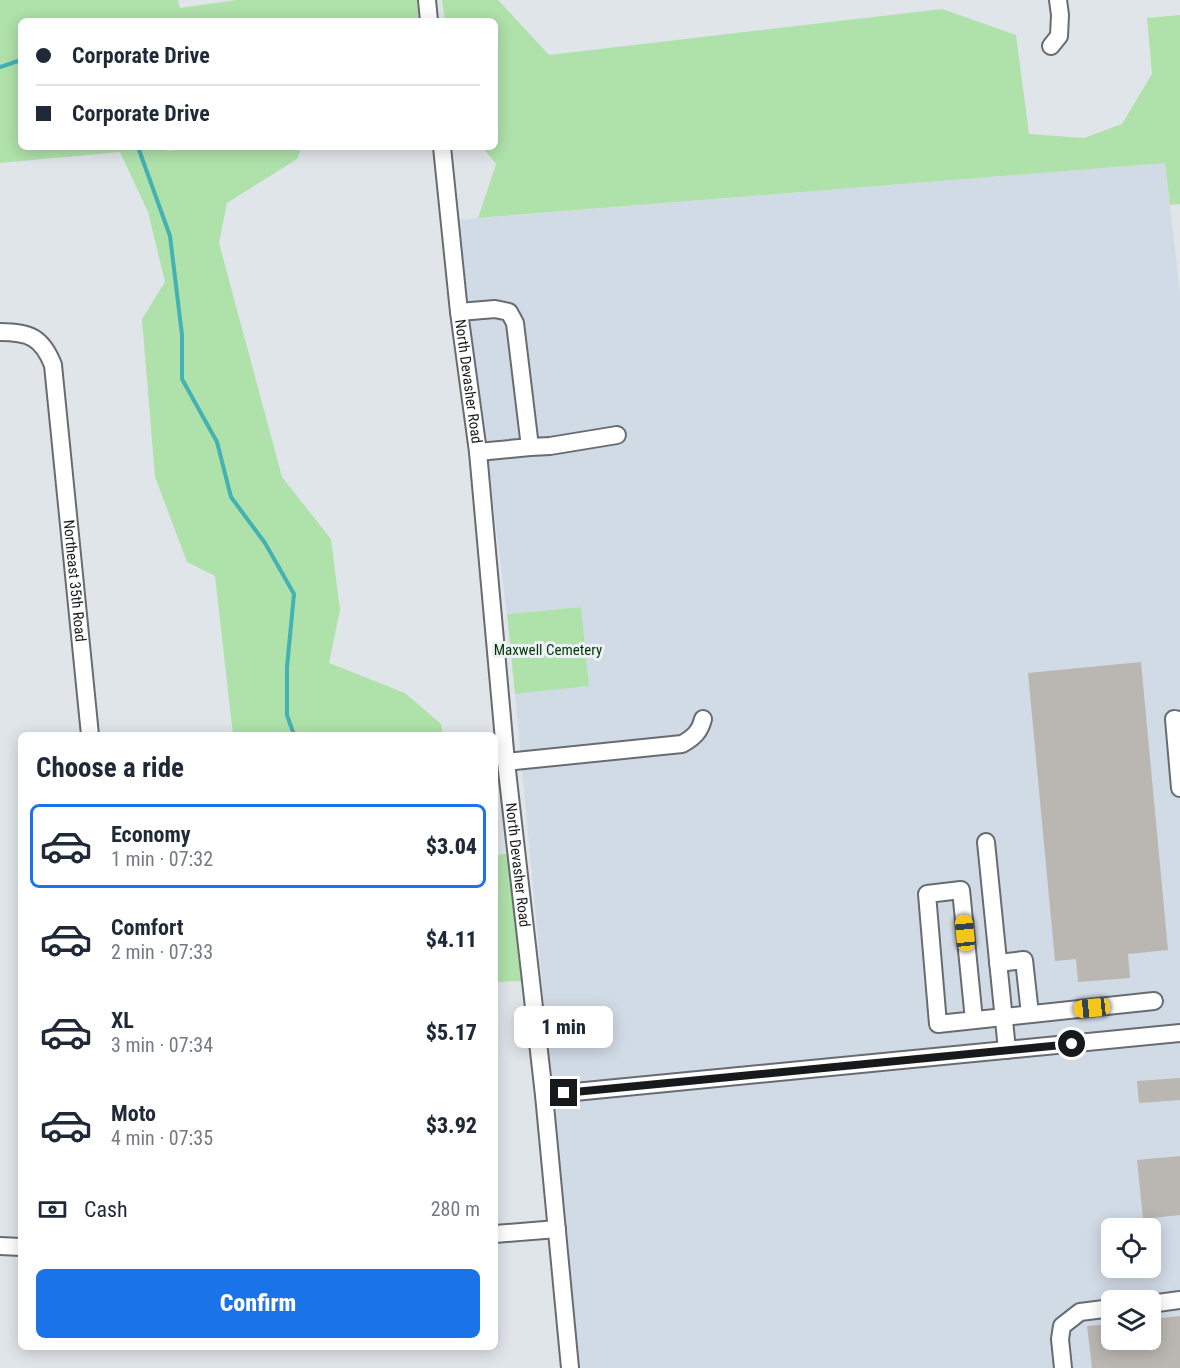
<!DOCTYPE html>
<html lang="en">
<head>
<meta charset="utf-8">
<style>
	:root { --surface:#fff; --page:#f2f2f3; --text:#1f2937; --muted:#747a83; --line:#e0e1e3; --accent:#1a73e8 }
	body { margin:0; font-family:"Roboto Condensed",sans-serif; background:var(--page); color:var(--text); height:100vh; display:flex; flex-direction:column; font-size:22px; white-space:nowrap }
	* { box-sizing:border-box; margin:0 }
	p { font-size:20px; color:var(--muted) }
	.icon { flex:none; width:33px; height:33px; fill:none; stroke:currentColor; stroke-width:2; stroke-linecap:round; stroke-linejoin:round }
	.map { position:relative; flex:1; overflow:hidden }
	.panel { position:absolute; left:18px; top:732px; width:480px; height:618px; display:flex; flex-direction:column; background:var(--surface); border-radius:9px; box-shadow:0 3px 15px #0003 }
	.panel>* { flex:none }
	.banner { position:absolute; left:18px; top:18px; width:480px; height:132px; border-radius:9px; box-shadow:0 3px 15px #0003; display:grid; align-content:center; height:132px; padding:0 18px; background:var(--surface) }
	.buttons { position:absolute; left:1101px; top:1218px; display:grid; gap:12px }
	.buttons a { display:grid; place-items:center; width:60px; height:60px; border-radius:9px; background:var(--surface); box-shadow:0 3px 15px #0003; font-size:30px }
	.end { position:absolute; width:27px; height:27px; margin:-14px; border:8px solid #17191a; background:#fff; box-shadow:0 0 0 3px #fff }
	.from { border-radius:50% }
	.bubble { position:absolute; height:42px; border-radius:9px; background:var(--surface); box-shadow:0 3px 15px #0003; font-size:20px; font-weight:800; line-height:42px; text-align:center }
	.car { position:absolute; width:18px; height:36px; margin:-18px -9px; border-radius:8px; box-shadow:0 0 4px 2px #0007; background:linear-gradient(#f5c518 24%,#345 0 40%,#f5c518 0 76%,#345 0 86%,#f5c518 0) }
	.banner b { display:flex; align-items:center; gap:21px; height:57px; font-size:22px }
	.banner b+b { border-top:2px solid var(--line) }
	.banner i { width:15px; height:15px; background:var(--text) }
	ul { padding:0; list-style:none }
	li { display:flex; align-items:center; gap:18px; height:84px; margin:0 12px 9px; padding:0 6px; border:3px solid transparent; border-radius:9px }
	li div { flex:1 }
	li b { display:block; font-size:22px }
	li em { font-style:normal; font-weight:800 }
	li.on { border-color:var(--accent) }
	li>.icon { width:54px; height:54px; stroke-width:1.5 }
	h2 { padding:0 18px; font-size:27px; line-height:72px }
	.pay { display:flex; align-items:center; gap:15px; height:66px; padding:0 18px; font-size:22px }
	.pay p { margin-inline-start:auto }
	.button { display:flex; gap:12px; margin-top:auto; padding:12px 18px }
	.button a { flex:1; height:69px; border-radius:9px; background:var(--accent); color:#fff; font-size:24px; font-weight:800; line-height:69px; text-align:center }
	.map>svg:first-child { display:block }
</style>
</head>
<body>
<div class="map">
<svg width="1180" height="1368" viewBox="0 0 1180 1368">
	<rect width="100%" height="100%" fill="#e0e5ea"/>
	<!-- built -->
	<path fill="#d1dbe6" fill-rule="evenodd" d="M1165 163 1180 293V1368H578L515 694 589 686 581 607 507 614 457 220ZM1112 1228H1150V1268H1112ZM1112 1300H1150V1340H1112Z"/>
	<!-- green -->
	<g fill="#afe1ab">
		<path d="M0 0H178L180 8 237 0H417L419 21H21V147H166L167 151 196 147H302L297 159 227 203 219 243 282 477 331 539 340 610 329 663 405 693 441 724 443 735H233L215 576 187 562 155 477 142 319 165 282 148 212 120 152 0 163Z"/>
		<path d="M442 0H498L549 55 942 9 1016 35 1029 134 1084 138 1122 124 1152 74 1147 18 1180 15V204L1170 205 1165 163 478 218 496 164 482 147H495V21H445Z"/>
		<path d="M581 607 589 686 515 694 507 614Z"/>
		<path d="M508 854 522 981 495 982V855Z"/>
	</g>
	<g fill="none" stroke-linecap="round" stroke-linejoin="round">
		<!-- stream -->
		<g stroke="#44b1b3" stroke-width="4">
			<path d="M0 67 21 60"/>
			<path d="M138 147 170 236 182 335V379L217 442 231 497 265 543 294 594 287 667V715L294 735"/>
		</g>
	</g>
	<!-- building -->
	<g fill="#bab7b2">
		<path d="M1141 662 1168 950 1128 954 1130 978 1078 982 1076 959 1055 961 1028 673Z"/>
		<path d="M1180 1078V1100L1139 1103 1137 1081Z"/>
		<path d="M1180 1156V1215L1143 1219 1137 1160Z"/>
		<path d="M1180 1316V1368H1092L1087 1326 1112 1324V1340H1150V1319Z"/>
	</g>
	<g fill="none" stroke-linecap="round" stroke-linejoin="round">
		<defs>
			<g id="minor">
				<path d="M427 0 429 21"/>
				<path d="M1051 46 1059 36 1060 15 1058 0"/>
				<path id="s1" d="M442 147 459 312 478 452 506 762 544 1095 570 1368"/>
				<path d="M459 312 495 309 509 312 515 323 530 447 478 452"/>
				<path id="s2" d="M0 332C29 332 42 337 53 365L90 735"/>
				<path d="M530 447 550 446 617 435"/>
				<path d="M1180 720 1174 719 1180 788"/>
				<path d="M506 762 682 744C693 738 700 732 703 719"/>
				<path d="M986 842 1007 1050"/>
				<path d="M998 963 1024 960 1030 1014"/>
				<path d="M974 1020 961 890 927 894 938 1024 1154 1001"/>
				<path d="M544 1095 1180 1033"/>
				<path d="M495 1234 557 1229"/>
				<path d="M0 1246 21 1247"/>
				<path d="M1150 1304 1180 1300"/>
				<path d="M1063 1368 1060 1339 1062 1326 1080 1312 1112 1308"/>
			</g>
		</defs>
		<!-- minor casing -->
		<use href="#minor" stroke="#686c71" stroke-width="20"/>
		<!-- minor -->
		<use href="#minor" stroke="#fff" stroke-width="16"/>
	</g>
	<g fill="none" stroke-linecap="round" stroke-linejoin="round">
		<!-- route -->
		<path stroke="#17191a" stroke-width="8" d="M564 1093 1072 1044"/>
	</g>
	<g text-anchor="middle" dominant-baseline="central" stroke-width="6" stroke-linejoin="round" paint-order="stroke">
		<!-- street labels -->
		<g font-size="15" fill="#17191a" stroke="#edf2f7">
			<text stroke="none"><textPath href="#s1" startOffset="236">North Devasher Road</textPath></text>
			<text stroke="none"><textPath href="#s2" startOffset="285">Northeast 35th Road</textPath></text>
			<text stroke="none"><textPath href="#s1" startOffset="722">North Devasher Road</textPath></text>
		</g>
		<!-- park labels -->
		<g font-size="15" fill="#043504" stroke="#edf2f7">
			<text x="548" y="650">Maxwell Cemetery</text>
		</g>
	</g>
</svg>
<div class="buttons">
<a><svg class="icon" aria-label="locate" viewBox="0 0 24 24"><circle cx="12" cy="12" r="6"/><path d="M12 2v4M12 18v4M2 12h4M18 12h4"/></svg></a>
<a><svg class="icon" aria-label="layers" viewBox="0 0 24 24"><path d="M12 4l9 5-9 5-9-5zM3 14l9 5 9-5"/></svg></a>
</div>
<i class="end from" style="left:1072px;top:1044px"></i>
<i class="end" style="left:564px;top:1093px"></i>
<div class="bubble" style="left:514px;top:1006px;width:99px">1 min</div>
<i class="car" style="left:965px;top:933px;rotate:354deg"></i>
<i class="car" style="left:1092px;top:1008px;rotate:264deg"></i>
<div class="banner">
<b><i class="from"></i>Corporate Drive</b>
<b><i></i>Corporate Drive</b>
</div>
<section class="panel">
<h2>Choose a ride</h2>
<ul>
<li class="on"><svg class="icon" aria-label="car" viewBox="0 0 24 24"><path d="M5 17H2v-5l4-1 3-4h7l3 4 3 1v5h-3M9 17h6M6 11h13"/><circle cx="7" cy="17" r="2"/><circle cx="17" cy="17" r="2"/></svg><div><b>Economy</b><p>1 min · 07:32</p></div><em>$3.04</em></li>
<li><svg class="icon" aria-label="car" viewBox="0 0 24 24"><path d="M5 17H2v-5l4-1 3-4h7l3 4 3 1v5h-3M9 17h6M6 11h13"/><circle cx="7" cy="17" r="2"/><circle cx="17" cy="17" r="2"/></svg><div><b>Comfort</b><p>2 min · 07:33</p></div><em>$4.11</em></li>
<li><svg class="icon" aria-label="car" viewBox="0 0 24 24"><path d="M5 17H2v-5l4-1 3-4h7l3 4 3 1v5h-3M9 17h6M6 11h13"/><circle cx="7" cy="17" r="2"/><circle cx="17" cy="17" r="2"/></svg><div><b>XL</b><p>3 min · 07:34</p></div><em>$5.17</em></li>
<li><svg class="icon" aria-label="car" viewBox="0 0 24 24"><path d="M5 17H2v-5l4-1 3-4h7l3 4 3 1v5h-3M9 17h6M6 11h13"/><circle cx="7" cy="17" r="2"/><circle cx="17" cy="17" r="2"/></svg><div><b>Moto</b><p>4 min · 07:35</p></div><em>$3.92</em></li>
</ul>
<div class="pay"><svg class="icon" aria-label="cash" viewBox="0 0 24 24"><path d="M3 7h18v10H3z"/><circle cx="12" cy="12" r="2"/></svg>Cash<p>280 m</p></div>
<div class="button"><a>Confirm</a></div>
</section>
</div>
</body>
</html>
